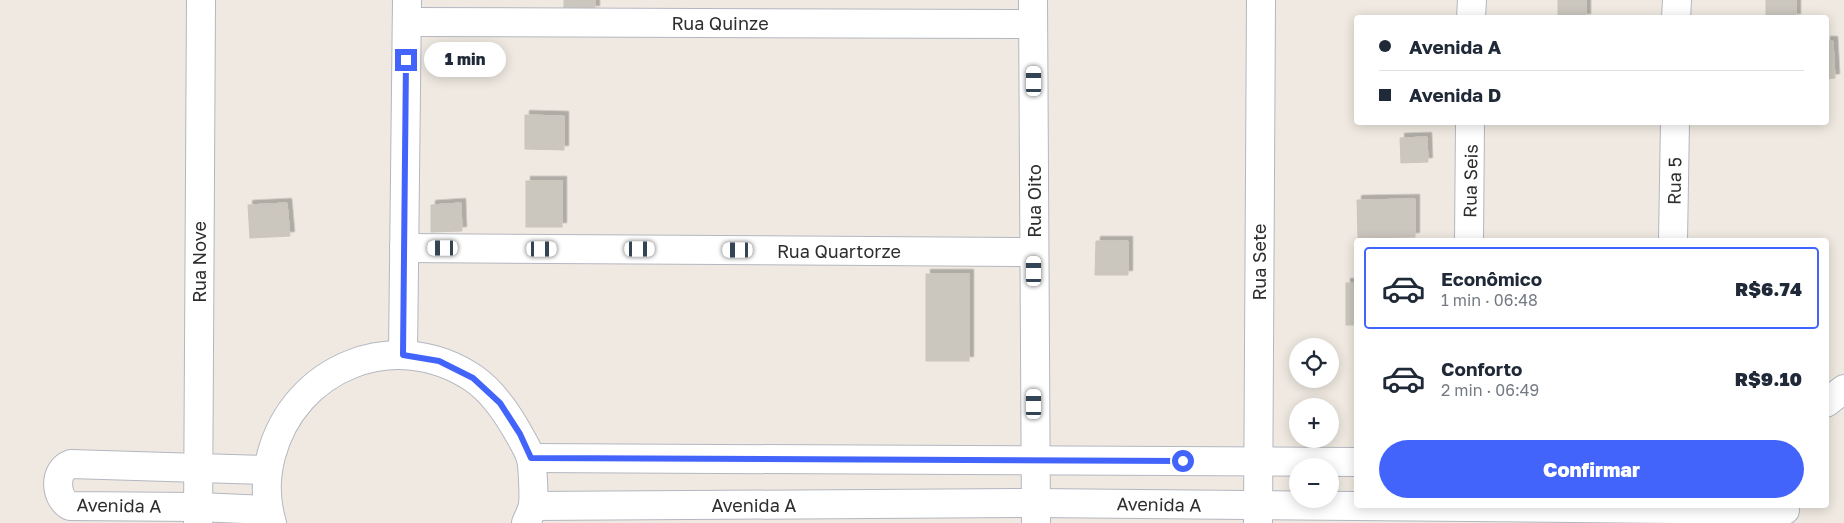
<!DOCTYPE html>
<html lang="pt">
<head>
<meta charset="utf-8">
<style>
	:root { --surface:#fff; --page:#f6f6f7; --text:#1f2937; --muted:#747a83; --line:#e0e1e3; --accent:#4264fb }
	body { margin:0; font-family:"Golos Text",sans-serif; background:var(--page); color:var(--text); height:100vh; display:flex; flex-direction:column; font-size:19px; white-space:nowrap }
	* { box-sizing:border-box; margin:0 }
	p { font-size:16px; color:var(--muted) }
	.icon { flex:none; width:28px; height:28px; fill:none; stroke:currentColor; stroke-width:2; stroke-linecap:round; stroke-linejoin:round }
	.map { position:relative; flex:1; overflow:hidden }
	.details { position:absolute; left:1354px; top:238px; width:475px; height:270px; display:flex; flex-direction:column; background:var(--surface); border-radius:5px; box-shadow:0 2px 12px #0003 }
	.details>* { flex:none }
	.banner { position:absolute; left:1354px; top:15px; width:475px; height:110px; border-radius:5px; box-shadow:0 2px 12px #0003; display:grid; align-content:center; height:110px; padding:0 25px; background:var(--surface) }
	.tools { position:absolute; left:1289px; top:338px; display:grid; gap:10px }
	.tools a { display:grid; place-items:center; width:50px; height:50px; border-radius:50%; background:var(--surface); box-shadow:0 2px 12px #0003; font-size:25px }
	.end { position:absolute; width:22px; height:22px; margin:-11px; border:6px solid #4264fb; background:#fff; box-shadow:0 0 0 2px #fff }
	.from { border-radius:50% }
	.bubble { position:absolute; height:35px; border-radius:18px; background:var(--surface); box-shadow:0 2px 12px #0003; font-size:16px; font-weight:800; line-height:35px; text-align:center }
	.car { position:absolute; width:15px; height:30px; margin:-15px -8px; border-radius:6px; box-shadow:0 0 4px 1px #0007; background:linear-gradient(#fff 24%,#345 0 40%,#fff 0 76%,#345 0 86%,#fff 0) }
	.banner b { display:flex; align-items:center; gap:18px; height:48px; font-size:19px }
	.banner b+b { border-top:1px solid var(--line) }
	.banner i { width:12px; height:12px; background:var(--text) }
	ul { padding:9px 0 0; list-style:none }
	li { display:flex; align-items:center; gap:15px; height:82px; margin:0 10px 8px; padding:0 15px; border:2px solid transparent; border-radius:5px }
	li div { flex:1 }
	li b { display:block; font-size:19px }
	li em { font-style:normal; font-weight:800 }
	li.on { border-color:var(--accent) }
	li>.icon { width:45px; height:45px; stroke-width:1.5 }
	.cta { display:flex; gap:10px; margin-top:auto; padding:10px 25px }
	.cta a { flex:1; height:58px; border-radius:30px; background:var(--accent); color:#fff; font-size:20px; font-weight:800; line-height:58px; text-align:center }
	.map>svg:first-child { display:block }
</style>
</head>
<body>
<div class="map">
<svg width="1844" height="523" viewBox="0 0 1844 523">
	<defs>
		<filter id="shadow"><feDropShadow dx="4.5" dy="-4.5" stdDeviation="0" flood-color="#0004"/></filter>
	</defs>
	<rect width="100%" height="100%" fill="#efe9e1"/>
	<!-- building -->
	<g fill="#cbc7bf" stroke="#cbc5ba" filter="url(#shadow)">
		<rect x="564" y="0" width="31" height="10"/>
		<rect x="1558" y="0" width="28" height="18"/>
		<rect x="1766" y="0" width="30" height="18"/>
		<path d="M1826 41H1833L1835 78 1826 79Z"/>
		<path d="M525 115 564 116V150L525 149Z"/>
		<path d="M1427 137 1428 162 1401 163 1400 138Z"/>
		<rect x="526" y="181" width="36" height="46"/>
		<path d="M1415 199V237L1358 238 1357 200Z"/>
		<path d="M287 203 290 236 250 238 248 205Z"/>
		<path d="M461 203 462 231 431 232V205Z"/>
		<path d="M1096 241H1128V275H1095Z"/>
		<rect x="926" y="274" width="43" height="87"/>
		<rect x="1346" y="283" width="10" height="42"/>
	</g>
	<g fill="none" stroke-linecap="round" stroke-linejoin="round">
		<defs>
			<g id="minor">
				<path d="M1033 0 1036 523"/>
				<path d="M1471 18 1472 0"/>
				<path d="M1676 18 1677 0"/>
				<path d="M407 22 1033 24"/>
				<path d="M1469 240 1470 122"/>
				<path d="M1673 240 1675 122"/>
				<path d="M404 248 1034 252"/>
				<path d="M403 355 407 0"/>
				<path d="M1826 403 1844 389"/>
				<path d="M531 458 1356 462"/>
				<path d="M267 470 71 464C53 470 55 498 70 506L198 507 268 510"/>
				<path d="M533 506 1036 503 1785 510"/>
				<path d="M198 523 201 0"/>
				<path d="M272 523C265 500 265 479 271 456 294 367 395 326 473 378 492 391 505 410 516 429 521 438 527 447 530 456 533 463 534 497 533 505 532 511 528 518 526 523"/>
				<path d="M1258 523 1261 0"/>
			</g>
		</defs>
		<!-- minor casing -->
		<use href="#minor" stroke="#b4b7c1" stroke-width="30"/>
		<!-- minor -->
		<use href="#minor" stroke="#fff" stroke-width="28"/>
	</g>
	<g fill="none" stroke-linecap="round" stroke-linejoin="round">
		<!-- route -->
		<path stroke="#4264fb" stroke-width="6" d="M406 60 403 355 439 361 473 378 500 403 520 434 531 458 1183 461"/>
	</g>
	<g text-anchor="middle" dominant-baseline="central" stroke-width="4.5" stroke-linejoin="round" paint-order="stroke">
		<!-- street labels -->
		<g font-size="18" fill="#2e2e2e" stroke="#fff">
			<text x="720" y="23">Rua Quinze</text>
			<text transform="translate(1470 181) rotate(-89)">Rua Seis</text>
			<text transform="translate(1674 181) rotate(-89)">Rua 5</text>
			<text transform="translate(1034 201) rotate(-90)">Rua Oito</text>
			<text x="839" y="251">Rua Quartorze</text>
			<text transform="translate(199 262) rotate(-90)">Rua Nove</text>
			<text transform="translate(1259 262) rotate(-90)">Rua Sete</text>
			<text transform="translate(1159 504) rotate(1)">Avenida A</text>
			<text transform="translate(119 505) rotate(1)">Avenida A</text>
			<text x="754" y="505">Avenida A</text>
		</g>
	</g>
</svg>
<div class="tools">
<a><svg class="icon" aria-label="locate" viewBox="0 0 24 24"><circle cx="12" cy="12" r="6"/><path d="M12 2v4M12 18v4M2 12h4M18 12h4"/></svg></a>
<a>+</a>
<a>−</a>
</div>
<i class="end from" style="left:1183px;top:461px"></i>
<i class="end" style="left:406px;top:60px"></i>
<div class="bubble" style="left:424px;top:42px;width:82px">1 min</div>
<i class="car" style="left:1034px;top:81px;rotate:0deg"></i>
<i class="car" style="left:443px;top:248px;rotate:270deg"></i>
<i class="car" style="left:542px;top:249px;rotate:90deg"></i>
<i class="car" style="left:640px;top:249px;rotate:90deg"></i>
<i class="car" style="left:738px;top:250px;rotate:270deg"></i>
<i class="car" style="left:1034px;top:271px;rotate:0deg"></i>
<i class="car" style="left:1034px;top:404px;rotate:0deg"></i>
<div class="banner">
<b><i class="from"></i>Avenida A</b>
<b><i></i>Avenida D</b>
</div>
<section class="details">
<ul>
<li class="on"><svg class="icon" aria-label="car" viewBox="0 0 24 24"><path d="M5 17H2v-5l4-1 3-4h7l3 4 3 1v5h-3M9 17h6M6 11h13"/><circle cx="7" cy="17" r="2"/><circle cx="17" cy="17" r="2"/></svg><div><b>Econômico</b><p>1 min · 06:48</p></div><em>R$6.74</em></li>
<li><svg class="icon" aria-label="car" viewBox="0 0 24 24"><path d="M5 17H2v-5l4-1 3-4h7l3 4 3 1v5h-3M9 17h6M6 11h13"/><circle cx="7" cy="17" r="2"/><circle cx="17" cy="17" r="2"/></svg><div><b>Conforto</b><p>2 min · 06:49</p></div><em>R$9.10</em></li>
</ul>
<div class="cta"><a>Confirmar</a></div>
</section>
</div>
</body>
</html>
